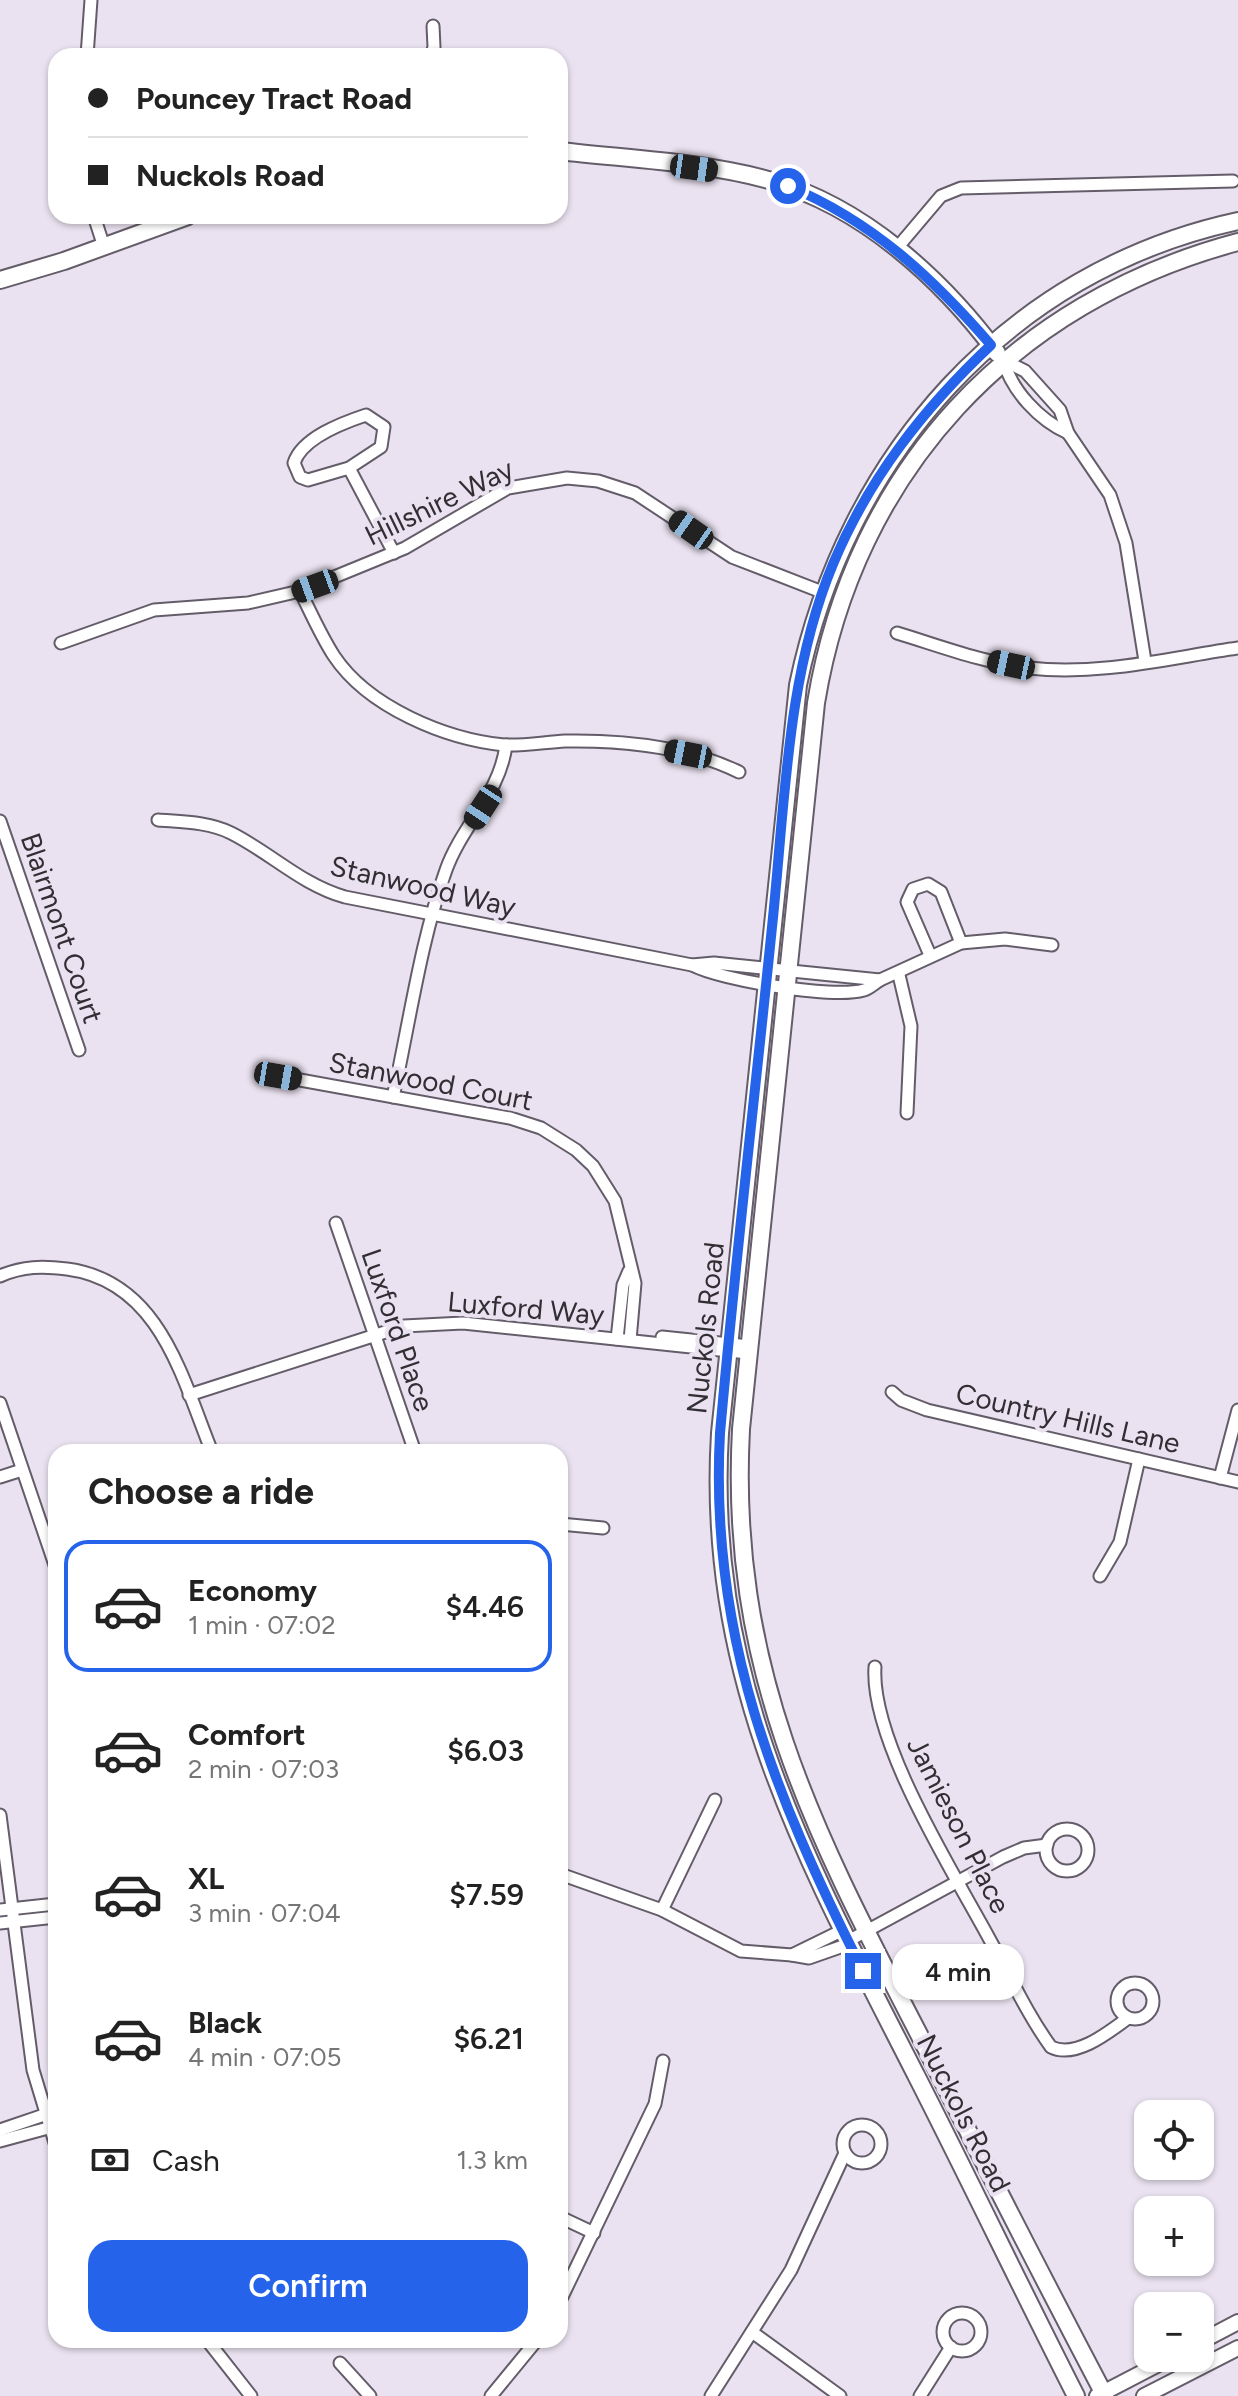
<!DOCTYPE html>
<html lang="en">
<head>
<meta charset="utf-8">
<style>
	:root { --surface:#fff; --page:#f2f2f2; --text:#222; --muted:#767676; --line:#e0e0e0; --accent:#2563eb }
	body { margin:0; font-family:Figtree,sans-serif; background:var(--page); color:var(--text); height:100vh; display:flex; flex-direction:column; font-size:30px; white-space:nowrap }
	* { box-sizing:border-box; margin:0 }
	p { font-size:26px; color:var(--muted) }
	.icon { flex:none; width:44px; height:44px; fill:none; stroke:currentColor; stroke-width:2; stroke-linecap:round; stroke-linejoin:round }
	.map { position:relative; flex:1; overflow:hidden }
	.side { position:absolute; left:48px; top:1444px; width:520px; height:904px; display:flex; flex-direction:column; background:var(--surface); border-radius:24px; box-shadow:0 2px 6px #0004 }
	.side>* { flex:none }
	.top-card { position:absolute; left:48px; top:48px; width:520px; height:176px; border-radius:24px; box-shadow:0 2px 6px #0004; display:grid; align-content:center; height:176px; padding:0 40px; background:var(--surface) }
	.controls { position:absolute; left:1134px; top:2100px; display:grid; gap:16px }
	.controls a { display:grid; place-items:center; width:80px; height:80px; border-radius:16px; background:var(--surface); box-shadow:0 2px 6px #0004; font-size:40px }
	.end { position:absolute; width:36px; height:36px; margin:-18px; border:10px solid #2563eb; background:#fff; box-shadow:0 0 0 4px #fff }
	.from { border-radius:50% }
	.bubble { position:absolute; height:56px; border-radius:24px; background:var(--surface); box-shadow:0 2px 6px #0004; font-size:26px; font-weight:600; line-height:56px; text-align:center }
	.car { position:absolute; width:24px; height:48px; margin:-24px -12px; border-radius:10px; box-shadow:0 0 6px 2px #0007; background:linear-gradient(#222 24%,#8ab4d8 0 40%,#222 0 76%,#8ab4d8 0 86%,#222 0) }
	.top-card b { display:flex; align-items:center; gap:28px; height:76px; font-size:30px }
	.top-card b+b { border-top:2px solid var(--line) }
	.top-card i { width:20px; height:20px; background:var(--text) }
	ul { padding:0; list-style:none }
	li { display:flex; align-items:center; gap:24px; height:132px; margin:0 16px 12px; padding:0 24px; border:4px solid transparent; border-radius:24px }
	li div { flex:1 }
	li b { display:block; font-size:30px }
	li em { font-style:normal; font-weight:600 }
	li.active { border-color:var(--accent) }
	li>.icon { width:72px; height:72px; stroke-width:1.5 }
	h2 { padding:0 40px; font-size:36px; line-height:96px }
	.pay { display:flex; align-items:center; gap:20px; height:88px; padding:0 40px; font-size:30px }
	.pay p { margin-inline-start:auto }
	.cta { display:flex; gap:16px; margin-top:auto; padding:16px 40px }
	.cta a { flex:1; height:92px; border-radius:24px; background:var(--accent); color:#fff; font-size:32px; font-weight:600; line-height:92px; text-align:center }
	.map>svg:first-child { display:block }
</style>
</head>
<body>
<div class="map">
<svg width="1238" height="2396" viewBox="0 0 1238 2396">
	<rect width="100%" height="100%" fill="#eae2f0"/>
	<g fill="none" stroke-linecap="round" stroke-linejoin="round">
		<defs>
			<g id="minor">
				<path d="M87 56 91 0"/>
				<path d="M431 56 434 47 433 26"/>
				<path d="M94 216 104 247"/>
				<path d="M897 248 941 196 961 188 1233 181"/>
				<path d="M1003 360 1025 371 1060 410 1068 433 1110 495 1126 543 1145 661"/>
				<path d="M1003 360C1012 391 1039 420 1068 433"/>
				<path d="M349 468 308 480 300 477 294 463C302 438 342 423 366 415L384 427 381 447 349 468 394 553"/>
				<path d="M300 591C311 613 321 636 334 656 368 707 445 739 504 745 524 746 546 742 565 741 623 740 686 746 739 772"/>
				<path d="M897 633C940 646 984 663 1029 668 1099 676 1169 658 1238 648"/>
				<path d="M61 643 154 610 248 603 300 591 405 548 508 488 567 478 598 481 635 493 732 557 822 592"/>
				<path d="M158 820C183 822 209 822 231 833 271 853 302 885 345 897L692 965"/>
				<path d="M0 821 79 1050"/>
				<path d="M930 955 907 902 913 889 928 884 941 892 961 943"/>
				<path d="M714 963 880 980C875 983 869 989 864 990 833 999 720 980 692 965Z"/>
				<path d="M899 975 911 1026 907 1113"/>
				<path d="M880 980 961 943 1005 939 1052 945"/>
				<path d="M278 1076 510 1118 541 1128 576 1150 593 1166 615 1201 635 1283 630 1340"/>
				<path d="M393 1097C409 1025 421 939 446 870 462 825 500 794 506 745"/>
				<path d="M336 1223 415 1452"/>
				<path d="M0 1276C23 1266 43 1266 67 1269 160 1281 182 1378 212 1452"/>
				<path d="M662 1337 749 1346"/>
				<path d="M617 1339 623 1285 629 1271"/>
				<path d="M892 1392 901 1400 927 1410 1238 1482"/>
				<path d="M189 1395 404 1326 463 1323 748 1353"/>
				<path d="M0 1403 56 1568"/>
				<path d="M0 1477 22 1470"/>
				<path d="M1220 1478 1238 1410"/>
				<path d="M560 1524 603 1528"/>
				<path d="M1100 1576 1120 1542 1139 1459"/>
				<path d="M875 1667C870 1741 954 1873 990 1940 1010 1976 1027 2014 1051 2047 1075 2059 1108 2033 1128 2018"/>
				<path d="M0 1815 33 2070 56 2146"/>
				<circle cx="1067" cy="1850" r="21"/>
				<path d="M560 1874 662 1910 741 1951 792 1955"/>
				<path d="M0 1910 56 1904"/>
				<path d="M662 1910 715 1800"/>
				<path d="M0 1923 56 1917"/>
				<path d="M843 1930 792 1955 809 1958 849 1944"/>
				<path d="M848 1941 1003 1857 1024 1848 1047 1845"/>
				<circle cx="1135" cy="2001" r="18"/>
				<circle cx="862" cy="2144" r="19"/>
				<path d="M0 2130 44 2115"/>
				<path d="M0 2141 48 2128"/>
				<path d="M560 2217 594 2233"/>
				<path d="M560 2301 655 2104 663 2061"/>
				<circle cx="962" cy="2332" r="19"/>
				<path d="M752 2332 840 2396"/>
				<path d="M207 2340 251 2396"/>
				<path d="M340 2363 370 2396"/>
				<path d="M491 2396 537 2340"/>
				<path d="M711 2396 791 2270 845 2153"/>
				<path d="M920 2396 951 2347"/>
			</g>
			<g id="tertiary">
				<path d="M1200 2342 1238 2322"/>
				<path d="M1097 2396 1170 2358"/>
				<path d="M1144 2396 1238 2348"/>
			</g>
			<g id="secondary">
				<path d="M560 151C628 159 707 162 772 181 863 207 941 278 997 353"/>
				<path d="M0 280 64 261 188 216"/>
				<path d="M1076 2396C1022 2290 971 2183 917 2077 808 1863 705 1682 720 1433L798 685C845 458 1006 271 1238 221"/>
				<path d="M1105 2396C1044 2280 984 2163 925 2046 817 1837 728 1673 741 1429L816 703C854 471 1012 302 1238 242"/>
			</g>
		</defs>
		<!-- minor casing -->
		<use href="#minor" stroke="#645d69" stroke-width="15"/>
		<!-- tertiary casing -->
		<use href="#tertiary" stroke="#645d69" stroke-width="18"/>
		<!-- secondary casing -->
		<use href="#secondary" stroke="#645d69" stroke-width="20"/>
		<!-- minor -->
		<use href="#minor" stroke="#fff" stroke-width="11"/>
		<!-- tertiary -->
		<use href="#tertiary" stroke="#fff" stroke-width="14"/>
		<!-- secondary -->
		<use href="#secondary" stroke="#fff" stroke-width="16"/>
	</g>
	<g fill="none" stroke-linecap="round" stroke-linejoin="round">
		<!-- route -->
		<path stroke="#2563eb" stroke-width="10" d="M788 186C872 221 932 277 991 345 924 408 869 478 833 564 786 677 785 806 772 927 755 1095 735 1264 720 1433 709 1635 774 1795 863 1971"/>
	</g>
	<g text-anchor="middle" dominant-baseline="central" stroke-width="8" stroke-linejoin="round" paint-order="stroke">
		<!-- street labels -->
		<g font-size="28" fill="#312e34" stroke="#eae2f0">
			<text transform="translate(439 502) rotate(-26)">Hillshire Way</text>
			<text transform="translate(423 886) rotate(13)">Stanwood Way</text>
			<text transform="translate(62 928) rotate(71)">Blairmont Court</text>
			<text transform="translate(431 1081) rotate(11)">Stanwood Court</text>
			<text transform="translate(526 1308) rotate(5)">Luxford Way</text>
			<text transform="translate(705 1328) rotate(-84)">Nuckols Road</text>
			<text transform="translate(398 1330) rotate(71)">Luxford Place</text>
			<text transform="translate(1068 1418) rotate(13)">Country Hills Lane</text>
			<text transform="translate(959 1825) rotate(63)">Jamieson Place</text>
			<text transform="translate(964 2113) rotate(63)">Nuckols Road</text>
		</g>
	</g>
</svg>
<div class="controls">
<a><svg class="icon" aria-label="locate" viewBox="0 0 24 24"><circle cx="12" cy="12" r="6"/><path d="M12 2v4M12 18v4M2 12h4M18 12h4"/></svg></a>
<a>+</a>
<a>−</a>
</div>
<i class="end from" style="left:788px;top:186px"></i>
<i class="end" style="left:863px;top:1971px"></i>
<div class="bubble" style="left:892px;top:1944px;width:132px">4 min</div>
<i class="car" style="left:694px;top:168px;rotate:98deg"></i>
<i class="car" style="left:691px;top:530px;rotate:305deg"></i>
<i class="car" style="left:315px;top:586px;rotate:250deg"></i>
<i class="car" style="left:1011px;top:665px;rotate:282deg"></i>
<i class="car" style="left:688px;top:754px;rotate:281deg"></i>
<i class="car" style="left:483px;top:807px;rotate:213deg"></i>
<i class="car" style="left:278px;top:1076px;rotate:100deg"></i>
<div class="top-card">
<b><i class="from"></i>Pouncey Tract Road</b>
<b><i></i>Nuckols Road</b>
</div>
<section class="side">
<h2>Choose a ride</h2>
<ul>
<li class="active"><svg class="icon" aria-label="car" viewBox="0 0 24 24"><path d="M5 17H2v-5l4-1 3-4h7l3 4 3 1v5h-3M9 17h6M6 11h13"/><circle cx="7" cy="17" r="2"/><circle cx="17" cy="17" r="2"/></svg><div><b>Economy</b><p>1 min · 07:02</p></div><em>$4.46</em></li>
<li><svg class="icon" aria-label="car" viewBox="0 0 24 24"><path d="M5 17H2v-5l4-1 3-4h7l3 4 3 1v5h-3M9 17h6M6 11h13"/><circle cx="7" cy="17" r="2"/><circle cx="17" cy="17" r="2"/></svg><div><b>Comfort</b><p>2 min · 07:03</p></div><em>$6.03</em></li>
<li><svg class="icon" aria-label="car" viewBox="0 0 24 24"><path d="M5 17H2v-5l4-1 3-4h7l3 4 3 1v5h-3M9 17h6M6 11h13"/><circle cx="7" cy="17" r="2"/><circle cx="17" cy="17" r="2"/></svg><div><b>XL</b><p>3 min · 07:04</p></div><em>$7.59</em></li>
<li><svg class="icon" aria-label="car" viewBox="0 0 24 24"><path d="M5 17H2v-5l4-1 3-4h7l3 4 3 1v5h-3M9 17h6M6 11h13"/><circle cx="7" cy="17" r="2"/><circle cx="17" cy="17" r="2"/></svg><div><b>Black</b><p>4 min · 07:05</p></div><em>$6.21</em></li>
</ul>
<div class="pay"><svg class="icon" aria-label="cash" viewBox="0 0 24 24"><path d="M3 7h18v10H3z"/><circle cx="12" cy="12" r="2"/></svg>Cash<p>1.3 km</p></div>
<div class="cta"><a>Confirm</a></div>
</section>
</div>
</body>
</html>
